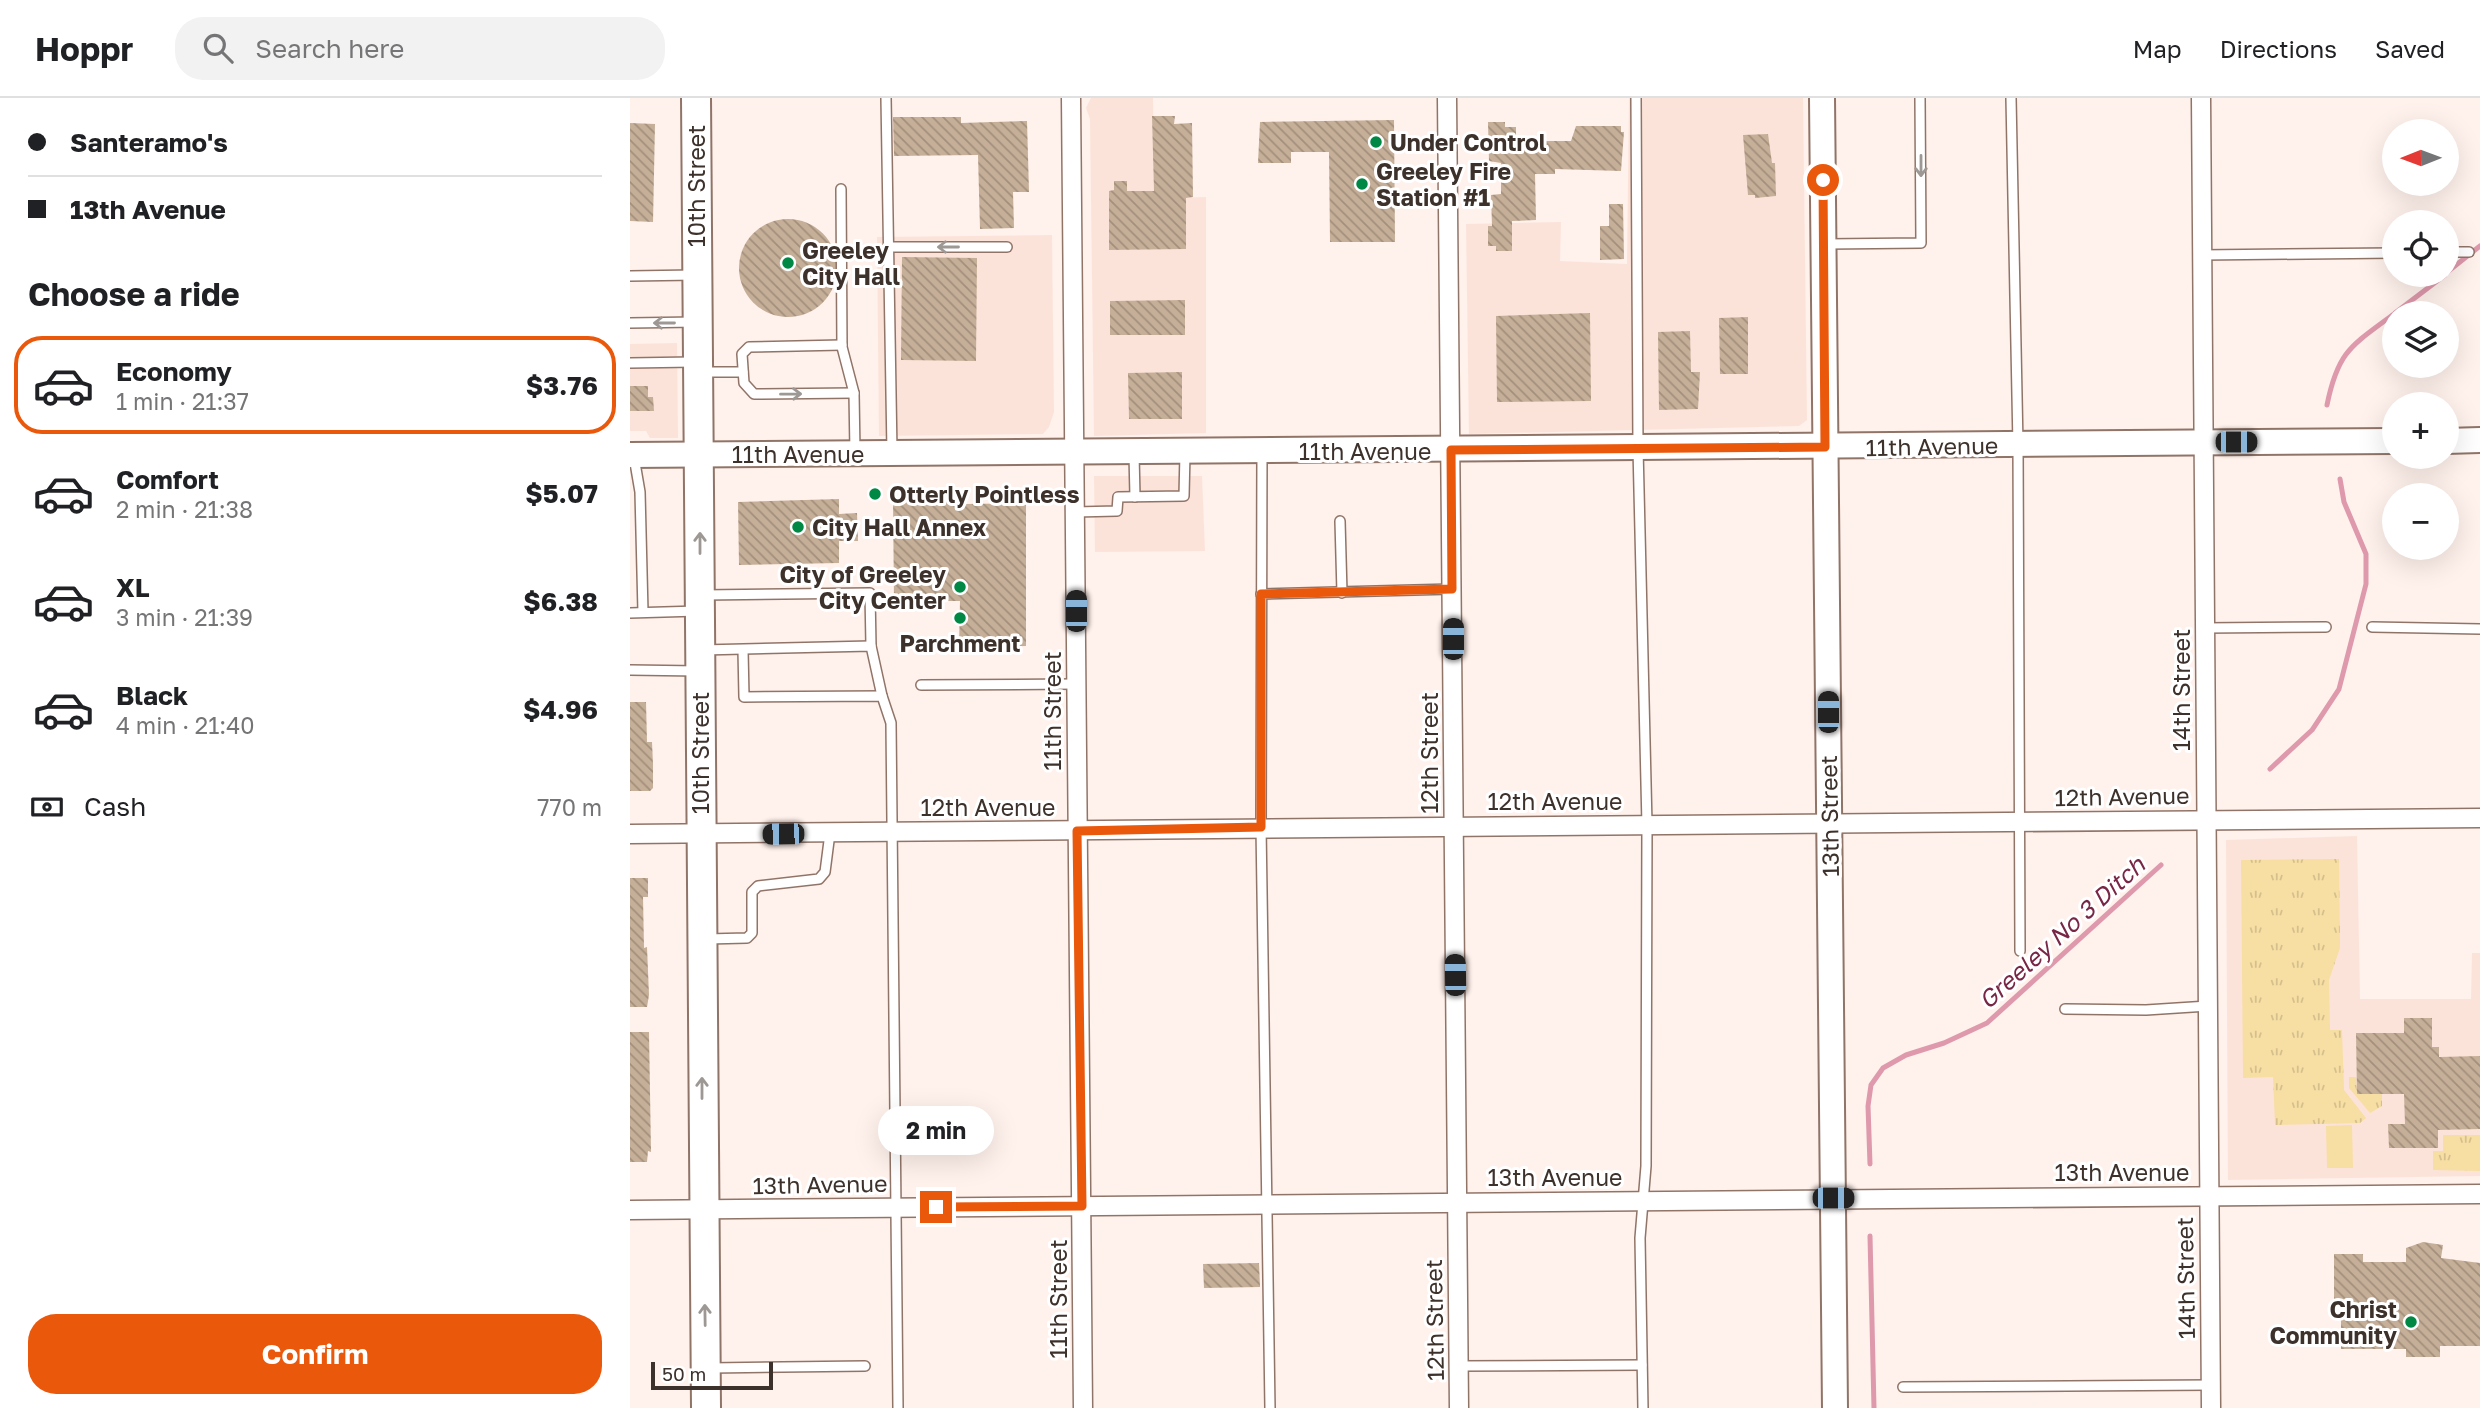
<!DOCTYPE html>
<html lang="en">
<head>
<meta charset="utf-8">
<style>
	:root { --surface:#fff; --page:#f2f2f2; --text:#202124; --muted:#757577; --line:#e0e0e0; --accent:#ea580c }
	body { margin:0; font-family:"Golos Text",sans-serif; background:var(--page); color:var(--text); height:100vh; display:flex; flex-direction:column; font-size:26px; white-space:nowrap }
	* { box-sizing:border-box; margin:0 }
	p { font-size:23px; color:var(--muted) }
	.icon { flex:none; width:38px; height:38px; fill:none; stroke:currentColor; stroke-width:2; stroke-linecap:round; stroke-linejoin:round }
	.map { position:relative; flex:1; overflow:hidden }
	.details { display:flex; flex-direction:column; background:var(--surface); width:630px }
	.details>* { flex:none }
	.guide { display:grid; align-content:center; height:154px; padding:0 28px; background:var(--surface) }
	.needle { width:46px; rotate:269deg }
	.tools { position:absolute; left:1752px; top:21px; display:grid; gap:14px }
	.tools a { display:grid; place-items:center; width:77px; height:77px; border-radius:50%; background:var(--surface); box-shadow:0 7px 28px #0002; font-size:35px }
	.scale { position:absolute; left:21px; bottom:18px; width:122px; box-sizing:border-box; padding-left:7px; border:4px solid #3d312b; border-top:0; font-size:19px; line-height:24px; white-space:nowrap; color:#3d312b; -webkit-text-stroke:5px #fff; paint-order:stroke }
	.end { position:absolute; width:32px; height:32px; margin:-16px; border:9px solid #ea580c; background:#fff; box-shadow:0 0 0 4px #fff }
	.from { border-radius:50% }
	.bubble { position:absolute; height:49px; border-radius:24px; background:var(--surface); box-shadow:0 7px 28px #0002; font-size:23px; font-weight:700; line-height:49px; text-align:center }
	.car { position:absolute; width:21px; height:42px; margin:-21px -10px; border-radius:9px; box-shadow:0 0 5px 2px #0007; background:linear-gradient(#222 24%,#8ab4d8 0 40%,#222 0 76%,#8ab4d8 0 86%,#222 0) }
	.guide b { display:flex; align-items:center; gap:24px; height:66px; font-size:26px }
	.guide b+b { border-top:2px solid var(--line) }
	.guide i { width:18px; height:18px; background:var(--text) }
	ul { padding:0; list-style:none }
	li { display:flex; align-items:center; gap:21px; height:98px; margin:0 14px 10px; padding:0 14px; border:4px solid transparent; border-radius:28px }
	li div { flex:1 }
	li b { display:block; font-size:26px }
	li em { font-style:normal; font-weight:700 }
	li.on { border-color:var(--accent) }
	li>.icon { width:63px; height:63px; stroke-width:1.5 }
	h2 { padding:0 28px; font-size:32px; line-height:84px }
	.pay { display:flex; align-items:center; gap:18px; height:77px; padding:0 28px; font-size:26px }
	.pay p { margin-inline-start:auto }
	.primary-button { display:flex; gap:14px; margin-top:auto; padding:14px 28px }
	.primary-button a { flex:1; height:80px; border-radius:28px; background:var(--accent); color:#fff; font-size:28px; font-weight:700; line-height:80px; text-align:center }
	header { display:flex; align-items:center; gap:42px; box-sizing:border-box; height:98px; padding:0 35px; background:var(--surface); border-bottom:2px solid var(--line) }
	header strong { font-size:33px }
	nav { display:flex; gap:38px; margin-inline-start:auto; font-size:24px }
	.search { width:490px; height:63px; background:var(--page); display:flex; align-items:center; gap:18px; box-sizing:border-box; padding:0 24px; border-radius:28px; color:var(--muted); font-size:26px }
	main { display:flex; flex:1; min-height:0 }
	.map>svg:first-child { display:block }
</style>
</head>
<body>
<header>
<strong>Hoppr</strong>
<div class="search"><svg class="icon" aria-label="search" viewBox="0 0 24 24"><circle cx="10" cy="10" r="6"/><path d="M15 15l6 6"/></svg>Search here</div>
<nav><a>Map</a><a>Directions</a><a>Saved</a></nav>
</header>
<main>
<section class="details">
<div class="guide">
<b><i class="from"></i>Santeramo's</b>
<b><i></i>13th Avenue</b>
</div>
<h2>Choose a ride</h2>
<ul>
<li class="on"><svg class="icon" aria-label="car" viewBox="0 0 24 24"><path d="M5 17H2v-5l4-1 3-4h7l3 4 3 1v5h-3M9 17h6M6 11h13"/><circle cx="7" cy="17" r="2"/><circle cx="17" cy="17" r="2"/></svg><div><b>Economy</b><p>1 min · 21:37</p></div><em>$3.76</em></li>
<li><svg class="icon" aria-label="car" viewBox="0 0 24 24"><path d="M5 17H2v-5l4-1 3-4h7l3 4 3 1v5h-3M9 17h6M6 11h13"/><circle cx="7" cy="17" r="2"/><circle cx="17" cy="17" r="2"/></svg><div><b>Comfort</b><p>2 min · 21:38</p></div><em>$5.07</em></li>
<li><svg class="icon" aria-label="car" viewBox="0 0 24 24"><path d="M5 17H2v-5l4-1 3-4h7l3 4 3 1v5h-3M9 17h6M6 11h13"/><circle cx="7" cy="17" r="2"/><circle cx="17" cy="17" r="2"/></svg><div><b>XL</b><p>3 min · 21:39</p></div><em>$6.38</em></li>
<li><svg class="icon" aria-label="car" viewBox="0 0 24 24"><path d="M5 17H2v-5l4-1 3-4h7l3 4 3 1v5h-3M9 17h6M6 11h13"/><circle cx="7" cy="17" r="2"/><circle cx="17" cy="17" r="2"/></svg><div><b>Black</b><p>4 min · 21:40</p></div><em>$4.96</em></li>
</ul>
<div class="pay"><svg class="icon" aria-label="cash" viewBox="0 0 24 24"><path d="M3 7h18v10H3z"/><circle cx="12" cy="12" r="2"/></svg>Cash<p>770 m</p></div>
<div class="primary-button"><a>Confirm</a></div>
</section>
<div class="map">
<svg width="1850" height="1310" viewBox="0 0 1850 1310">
	<defs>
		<pattern id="grass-tufts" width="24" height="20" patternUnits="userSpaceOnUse" patternTransform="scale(1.75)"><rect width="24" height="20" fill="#f7dea3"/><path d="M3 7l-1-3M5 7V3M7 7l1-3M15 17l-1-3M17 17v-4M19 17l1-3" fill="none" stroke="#d5bf8c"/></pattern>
		<pattern id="building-back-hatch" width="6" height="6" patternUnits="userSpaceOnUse" patternTransform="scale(1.75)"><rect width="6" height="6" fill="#c6af98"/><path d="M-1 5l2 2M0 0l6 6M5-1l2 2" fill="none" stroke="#a28f7c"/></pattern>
	</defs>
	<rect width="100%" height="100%" fill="#fff1eb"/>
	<!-- built -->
	<g fill="#fce3d9">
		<path d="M461 0H523L524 92 536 100 576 99V335L464 338 460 21 456 10Z"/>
		<path d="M999 0H1173L1177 322 1169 328 839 336 836 126 931 124 930 163 997 166Z"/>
		<path d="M422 137 424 314 419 329 413 336 249 338 247 139Z"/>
		<path d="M47 245 48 340H20L16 333H0V246Z"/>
		<path d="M464 378H572L575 453 465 454Z"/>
		<path d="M1727 738 1730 901H1841L1842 855H1850V1078L1598 1082 1596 742Z"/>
	</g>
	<!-- grass -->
	<g fill="url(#grass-tufts)">
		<path d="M1709 761 1710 850 1699 882 1700 932H1712L1714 992 1736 1020 1730 1025 1645 1027 1643 979 1613 980 1611 762Z"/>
		<path d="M1719 979H1726L1727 996H1752V1008L1740 1015 1719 990Z"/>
		<path d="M1813 1037H1850V1073L1803 1072V1053H1813Z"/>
	</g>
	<!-- green -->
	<path fill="#f7dea3" d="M1722 1027 1723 1070H1697L1696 1028Z"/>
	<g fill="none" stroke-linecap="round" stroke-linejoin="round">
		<!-- stream -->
		<g stroke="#de99ac" stroke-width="5">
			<path d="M1816 175 1850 148"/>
			<path d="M1765 215 1815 177"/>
			<path d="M1697 307C1708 253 1721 248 1764 216"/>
			<path d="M1640 671 1682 632 1709 591 1736 486V456L1714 404 1710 381"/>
			<path d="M1240 1066 1238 1008 1241 987 1253 970 1276 957 1314 945 1357 925 1531 767"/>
			<path d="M1240 1138 1244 1310"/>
		</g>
	</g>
	<!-- building -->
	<g fill="url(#building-back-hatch)">
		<path d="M522 18H545L544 26 562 25 563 99 556 100V151L479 152V93L484 92V83H497V93H524Z"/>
		<path d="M263 19H331V25L397 23 399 94H383L384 130 350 131 348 57 264 58Z"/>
		<path d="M764 22 765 144H700L699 54H661V65H628L630 24Z"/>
		<path d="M858 24H875V29H886V40L914 39 915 43H941L946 28H991V34H994L991 73 925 71V76H905L906 122 882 123V153H866V148H858V128H862L861 97 871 96V65L859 63Z"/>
		<path d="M0 25 25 26 23 124 0 123Z"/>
		<path d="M1138 36 1142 65H1145L1146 98 1125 100V97H1118L1113 37Z"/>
		<path d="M979 106H993L994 161 970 162V128H979Z"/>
		<circle cx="158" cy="170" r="49"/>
		<path d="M272 159 347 160 346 263 271 262Z"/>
		<path d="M555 202V237H480V203Z"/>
		<path d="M960 215 961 303 867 304 866 218Z"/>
		<path d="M1118 219V276H1090L1089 220Z"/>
		<path d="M1060 233 1061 274H1070L1068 311 1029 312 1028 234Z"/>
		<path d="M552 274V321H499L498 275Z"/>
		<path d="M0 288H18V299H23L24 313H0Z"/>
		<path d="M334 399 335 406 396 405V548L329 549 330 503H264L263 401Z"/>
		<path d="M209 401V416L227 415 228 443H209V465L109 467 108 404Z"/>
		<path d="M0 604H16L17 644H22L23 666V690L20 693H0Z"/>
		<path d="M0 780H18V799H13L14 850 17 849 19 897 17 909H0Z"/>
		<path d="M1774 920H1802V949H1809V959L1850 958V1031L1808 1032V1050H1759L1758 1026H1775L1774 996H1727L1726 935H1774Z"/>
		<path d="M0 934H19L21 1054 18 1053 17 1064H0Z"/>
		<path d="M1793 1144 1813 1147 1811 1160 1850 1165V1248H1810V1259H1776V1251H1711V1201H1704V1156H1733V1164H1776V1150Z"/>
		<path d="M629 1165 630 1189 574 1190 573 1166Z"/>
	</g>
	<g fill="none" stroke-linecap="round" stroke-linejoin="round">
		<defs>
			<g id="lane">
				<path d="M256 0 262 354"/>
				<path d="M1006 0 1008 350 1017 727 1016 1068 1010 1140 1013 1310"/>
				<path d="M1381 0 1388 347 1390 853"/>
				<path d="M211 91 212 249 224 295 225 354"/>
				<path d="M1197 146 1291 145 1290 0"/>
				<path d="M258 149H377"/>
				<path d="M1816 154H1839"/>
				<path d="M1572 157 1764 155"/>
				<path d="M0 178 65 177"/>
				<path d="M0 225 66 224"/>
				<path d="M212 247 119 249 112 256 114 285 124 296 224 295"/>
				<path d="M0 265 63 264"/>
				<path d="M70 274H113"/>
				<path d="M632 353 631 729 640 1310"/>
				<path d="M504 356 505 399"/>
				<path d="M4 359 10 394 13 514"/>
				<path d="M445 414 487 413 488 399 554 398 555 355"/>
				<path d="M710 423 712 495"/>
				<path d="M631 496 823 491"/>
				<path d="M74 497 240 495 241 548"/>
				<path d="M0 515 68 513"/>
				<path d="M1742 529 1850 531"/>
				<path d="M1575 530 1696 529"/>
				<path d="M72 552 241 548 252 598"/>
				<path d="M113 552 114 599 252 598 261 625 268 1310"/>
				<path d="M0 572 68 573"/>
				<path d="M291 587 447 586"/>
				<path d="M77 841 117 840 122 835V794L128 788 189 781 195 774 200 735"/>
				<path d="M1435 911 1516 912 1578 908"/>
				<path d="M829 1268 1012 1267"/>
				<path d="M81 1270 235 1268"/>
				<path d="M1273 1289 1581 1287"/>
			</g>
			<g id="street">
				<path d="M441 0 453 1310"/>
				<path d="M817 0 829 1310"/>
				<path d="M1571 0 1581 1310"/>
				<path d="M0 736 1850 720"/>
				<path d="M0 1112 1850 1096"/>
			</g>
			<g id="secondary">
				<path d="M1192 0 1205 1310"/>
				<path d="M1816 343 1850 342"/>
				<path d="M0 357 1764 343"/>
			</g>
			<path id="primary" d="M66 0 76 1310"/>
		</defs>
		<!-- lane casing -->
		<use href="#lane" stroke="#917468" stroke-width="12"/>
		<!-- street casing -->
		<use href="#street" stroke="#917468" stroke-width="21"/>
		<!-- secondary casing -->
		<use href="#secondary" stroke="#917468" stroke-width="28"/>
		<!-- primary casing -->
		<use href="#primary" stroke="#917468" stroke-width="32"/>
		<!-- lane -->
		<use href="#lane" stroke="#fff" stroke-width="9"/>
		<!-- street -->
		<use href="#street" stroke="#fff" stroke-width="18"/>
		<!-- secondary -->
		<use href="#secondary" stroke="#fff" stroke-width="24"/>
		<!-- primary -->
		<use href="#primary" stroke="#fff" stroke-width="28"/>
	</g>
	<!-- one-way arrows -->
	<defs><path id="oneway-shaft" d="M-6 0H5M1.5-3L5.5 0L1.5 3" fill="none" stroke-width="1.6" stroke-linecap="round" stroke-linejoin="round" transform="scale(1.75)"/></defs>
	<g stroke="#9e9895">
		<use href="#oneway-shaft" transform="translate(1291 68) rotate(90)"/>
		<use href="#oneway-shaft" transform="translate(318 149) rotate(-180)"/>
		<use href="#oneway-shaft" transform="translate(34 225) rotate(180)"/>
		<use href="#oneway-shaft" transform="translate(161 296) rotate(-1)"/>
		<use href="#oneway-shaft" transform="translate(70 445) rotate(-90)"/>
		<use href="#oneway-shaft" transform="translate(72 990) rotate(-90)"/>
		<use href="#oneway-shaft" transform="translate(75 1217) rotate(-91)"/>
	</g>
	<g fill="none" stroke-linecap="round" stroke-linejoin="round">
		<!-- route -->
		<path stroke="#ea580c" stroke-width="9" d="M306 1109 452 1108 447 733 631 729V496L822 491 821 352 1195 349 1193 82"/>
	</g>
	<!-- markers -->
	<g fill="#018844" stroke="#fff" stroke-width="2.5">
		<circle cx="746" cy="44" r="7"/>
		<circle cx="732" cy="86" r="7"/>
		<circle cx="158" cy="165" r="7"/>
		<circle cx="245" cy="396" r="7"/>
		<circle cx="168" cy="429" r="7"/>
		<circle cx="330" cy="489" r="7"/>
		<circle cx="330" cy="520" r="7"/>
		<circle cx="1781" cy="1224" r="7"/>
	</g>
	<g text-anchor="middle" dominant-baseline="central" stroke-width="6" stroke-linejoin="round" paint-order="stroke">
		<!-- poi labels -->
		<g font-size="23" font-weight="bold" fill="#3d312b" stroke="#fff" text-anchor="start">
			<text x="760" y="44">Under Control</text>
			<text x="746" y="73">Greeley Fire<tspan x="746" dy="26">Station #1</tspan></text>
			<text x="172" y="152">Greeley<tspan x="172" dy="26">City Hall</tspan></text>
			<text x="259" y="396">Otterly Pointless</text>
			<text x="182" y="429">City Hall Annex</text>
			<text x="316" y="476" text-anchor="end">City of Greeley<tspan x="316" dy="26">City Center</tspan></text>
			<text x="330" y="545" text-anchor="middle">Parchment</text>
			<text x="1767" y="1211" text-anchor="end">Christ<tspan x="1767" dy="26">Community</tspan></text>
		</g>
		<!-- street labels -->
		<g font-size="23" fill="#3d312b" stroke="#fff">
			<text transform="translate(66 88) rotate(-90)">10th Street</text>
			<text transform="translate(1302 348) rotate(-1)">11th Avenue</text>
			<text x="735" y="353">11th Avenue</text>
			<text x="168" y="356">11th Avenue</text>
			<text transform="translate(1551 592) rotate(-90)">14th Street</text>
			<text transform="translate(422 613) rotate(-90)">11th Street</text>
			<text transform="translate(70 655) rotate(-90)">10th Street</text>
			<text transform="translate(799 655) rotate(-90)">12th Street</text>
			<text transform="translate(1492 698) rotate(-1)">12th Avenue</text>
			<text x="925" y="703">12th Avenue</text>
			<text x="358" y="709">12th Avenue</text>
			<text transform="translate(1199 718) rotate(-91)">13th Street</text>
			<text x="1492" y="1074">13th Avenue</text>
			<text x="925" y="1079">13th Avenue</text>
			<text transform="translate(190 1086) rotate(-1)">13th Avenue</text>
			<text transform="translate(1555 1180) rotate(-91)">14th Street</text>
			<text transform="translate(428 1201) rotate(-90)">11th Street</text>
			<text transform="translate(804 1222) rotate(-91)">12th Street</text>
		</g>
		<!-- water labels -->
		<g font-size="24" font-style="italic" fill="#782645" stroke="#fff">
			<text transform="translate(1431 834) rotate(-42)">Greeley No 3 Ditch</text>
		</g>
	</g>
</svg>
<div class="tools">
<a><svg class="needle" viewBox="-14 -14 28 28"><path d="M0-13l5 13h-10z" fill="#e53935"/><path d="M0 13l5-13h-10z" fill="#757577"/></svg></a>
<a><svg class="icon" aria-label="locate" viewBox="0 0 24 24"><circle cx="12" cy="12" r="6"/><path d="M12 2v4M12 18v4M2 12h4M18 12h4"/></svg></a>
<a><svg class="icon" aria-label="layers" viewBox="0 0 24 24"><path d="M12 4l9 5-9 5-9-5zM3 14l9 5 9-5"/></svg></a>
<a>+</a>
<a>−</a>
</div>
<div class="scale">50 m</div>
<i class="end from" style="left:1193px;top:82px"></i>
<i class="end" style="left:306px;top:1109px"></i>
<div class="bubble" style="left:248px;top:1008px;width:116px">2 min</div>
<i class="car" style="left:1606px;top:344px;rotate:90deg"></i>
<i class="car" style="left:446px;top:513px;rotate:0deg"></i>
<i class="car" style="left:823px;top:541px;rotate:0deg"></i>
<i class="car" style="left:1198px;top:614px;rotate:0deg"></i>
<i class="car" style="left:153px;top:736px;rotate:269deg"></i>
<i class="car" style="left:825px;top:877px;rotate:359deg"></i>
<i class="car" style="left:1203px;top:1100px;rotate:90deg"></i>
</div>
</main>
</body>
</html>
